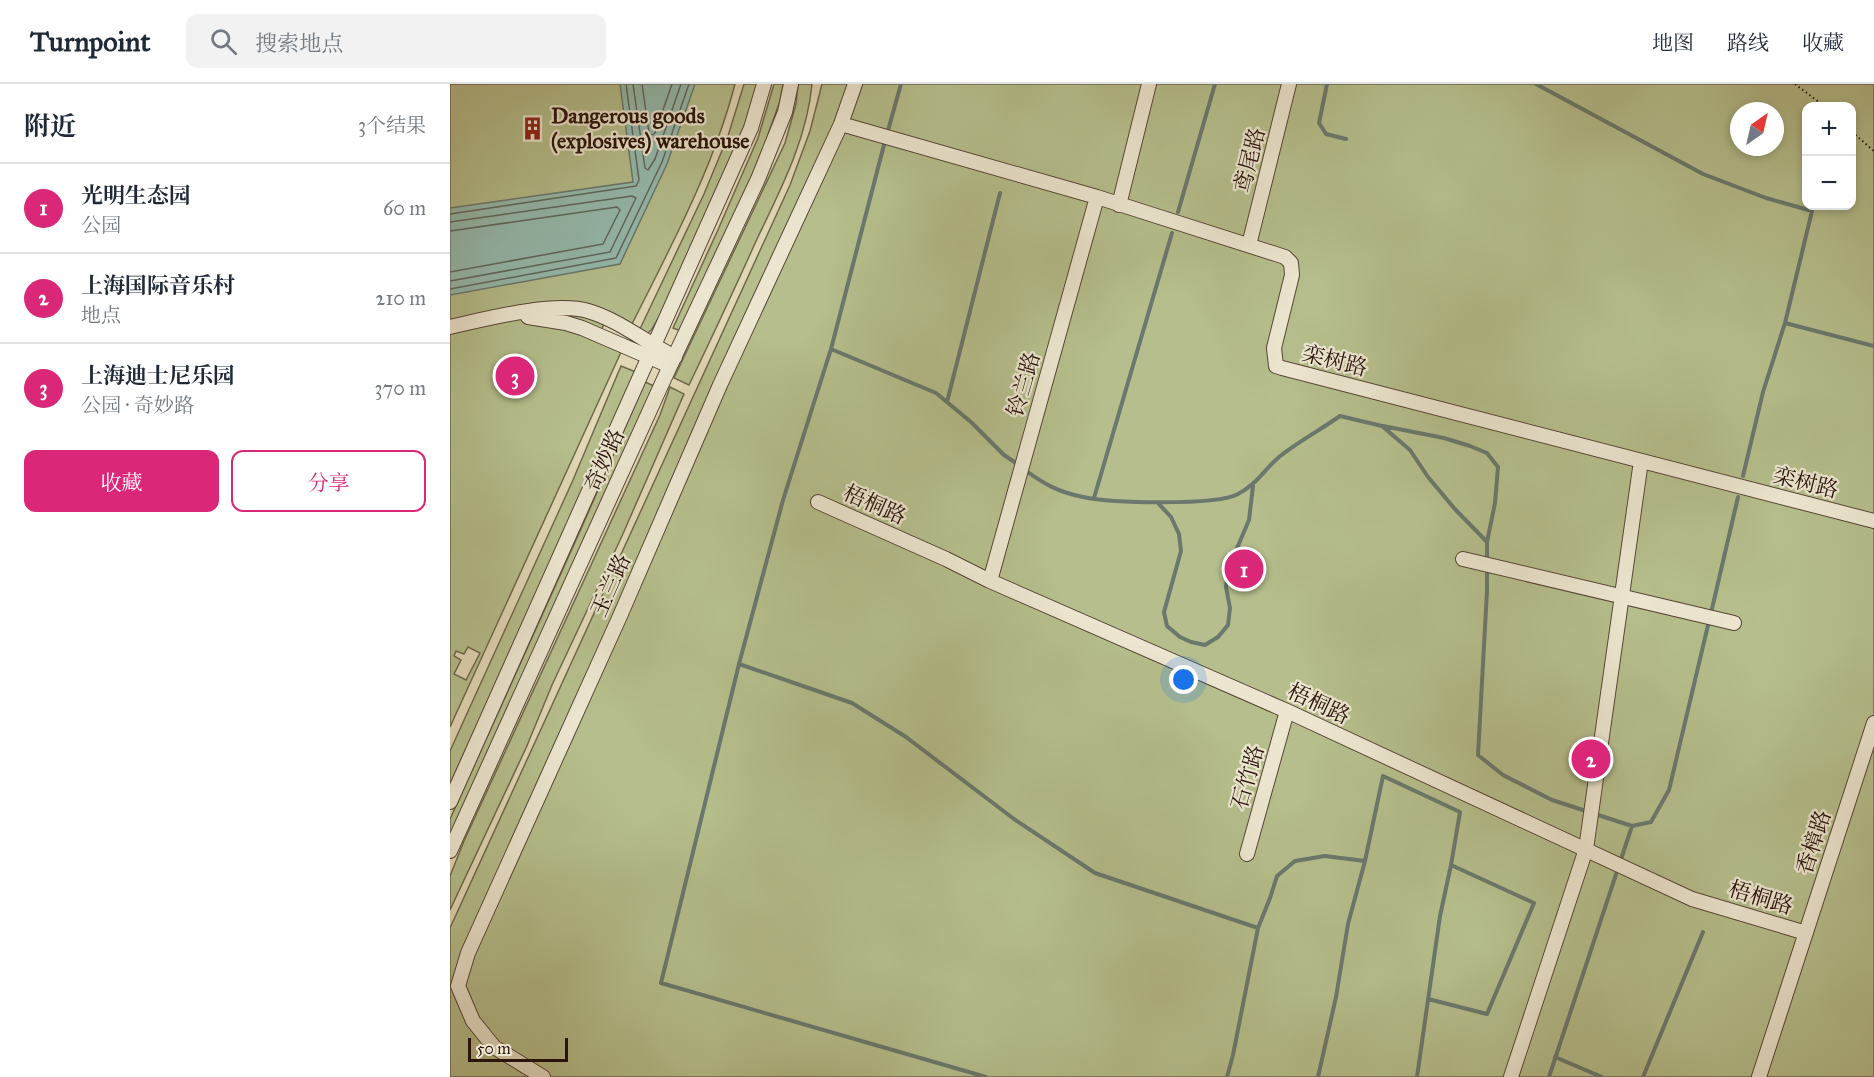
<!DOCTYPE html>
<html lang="zh">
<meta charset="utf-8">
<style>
body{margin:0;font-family:"IM FELL Great Primer","Noto Serif SC",serif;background:#f2f2f3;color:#1f2937}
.controls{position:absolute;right:18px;top:18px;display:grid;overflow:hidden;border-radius:12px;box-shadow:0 3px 9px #0003}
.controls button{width:54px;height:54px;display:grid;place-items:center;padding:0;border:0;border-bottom:2px solid #e0e1e3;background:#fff;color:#1f2937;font:30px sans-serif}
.compass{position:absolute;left:1280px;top:18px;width:54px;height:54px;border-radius:50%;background:#fff;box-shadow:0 3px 9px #0003;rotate:34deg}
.scale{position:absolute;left:18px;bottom:15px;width:100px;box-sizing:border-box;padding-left:6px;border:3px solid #2a140c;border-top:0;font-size:16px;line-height:21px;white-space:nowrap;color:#2a140c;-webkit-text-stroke:4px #ece6d0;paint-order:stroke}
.you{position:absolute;left:734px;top:596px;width:21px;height:21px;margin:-15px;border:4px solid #fff;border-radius:50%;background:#1a73e8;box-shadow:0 0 0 9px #1a73e833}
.badge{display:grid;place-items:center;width:39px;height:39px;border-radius:50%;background:#db2777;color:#fff;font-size:20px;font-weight:700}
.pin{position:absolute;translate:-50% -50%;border:3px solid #fff;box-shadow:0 2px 6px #0006}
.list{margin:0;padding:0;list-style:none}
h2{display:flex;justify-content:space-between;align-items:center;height:78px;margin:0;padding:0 24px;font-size:26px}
h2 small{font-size:20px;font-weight:400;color:#747a83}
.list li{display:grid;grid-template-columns:39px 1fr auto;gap:18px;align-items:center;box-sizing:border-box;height:90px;padding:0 24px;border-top:2px solid #e0e1e3}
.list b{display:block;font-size:22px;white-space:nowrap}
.list p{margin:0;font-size:20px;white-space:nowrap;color:#747a83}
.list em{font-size:20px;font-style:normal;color:#747a83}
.actions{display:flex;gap:12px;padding:18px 24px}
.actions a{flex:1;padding:14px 0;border:2px solid #db2777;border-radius:12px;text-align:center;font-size:21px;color:#db2777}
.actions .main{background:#db2777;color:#fff}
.icon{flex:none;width:33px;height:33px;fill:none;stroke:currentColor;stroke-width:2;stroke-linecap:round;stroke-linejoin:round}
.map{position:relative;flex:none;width:1424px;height:993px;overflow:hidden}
header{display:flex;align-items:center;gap:36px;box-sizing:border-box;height:84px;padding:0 30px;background:#fff;border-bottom:2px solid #e0e1e3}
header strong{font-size:28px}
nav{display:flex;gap:33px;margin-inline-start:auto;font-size:21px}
.search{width:420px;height:54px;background:#f2f2f3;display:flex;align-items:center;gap:15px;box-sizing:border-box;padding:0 21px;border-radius:12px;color:#747a83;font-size:22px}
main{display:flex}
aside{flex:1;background:#fff}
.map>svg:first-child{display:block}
.green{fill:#b5be8c;stroke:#70694c;stroke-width:1.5;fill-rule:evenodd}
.water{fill:#95baae;stroke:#6a786d;stroke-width:1.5}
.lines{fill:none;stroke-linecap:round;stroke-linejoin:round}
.shore{stroke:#60675d;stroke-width:1.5}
.stream{stroke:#6a786d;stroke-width:4}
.minor-casing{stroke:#584536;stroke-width:16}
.path{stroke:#2a140c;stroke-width:2;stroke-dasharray:1.5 3;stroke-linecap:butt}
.minor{stroke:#ece6d0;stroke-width:14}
.labels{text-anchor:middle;stroke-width:4.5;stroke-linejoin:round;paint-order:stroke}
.poi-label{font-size:22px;font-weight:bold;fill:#2a140c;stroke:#ece6d0;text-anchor:start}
.street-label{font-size:22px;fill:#2a140c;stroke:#ece6d0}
</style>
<header>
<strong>Turnpoint</strong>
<div class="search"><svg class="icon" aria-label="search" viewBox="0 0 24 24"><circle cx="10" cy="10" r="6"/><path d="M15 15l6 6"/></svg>搜索地点</div>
<nav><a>地图</a><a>路线</a><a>收藏</a></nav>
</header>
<main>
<aside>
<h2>附近<small>3个结果</small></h2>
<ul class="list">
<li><span class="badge">1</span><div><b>光明生态园</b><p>公园</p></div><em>60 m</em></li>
<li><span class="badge">2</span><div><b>上海国际音乐村</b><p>地点</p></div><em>210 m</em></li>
<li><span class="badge">3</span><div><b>上海迪士尼乐园</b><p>公园 · 奇妙路</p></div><em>370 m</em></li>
</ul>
<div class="actions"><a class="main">收藏</a><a>分享</a></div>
</aside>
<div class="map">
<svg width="1424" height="993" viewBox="0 0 1424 993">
<rect width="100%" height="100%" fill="#e2d8b6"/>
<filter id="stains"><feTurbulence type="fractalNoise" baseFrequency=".00333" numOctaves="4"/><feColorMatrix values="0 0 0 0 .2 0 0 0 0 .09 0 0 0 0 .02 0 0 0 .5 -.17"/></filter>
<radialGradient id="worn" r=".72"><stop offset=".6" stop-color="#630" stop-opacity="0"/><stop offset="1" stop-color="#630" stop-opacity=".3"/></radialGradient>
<path class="green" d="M 0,0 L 285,0 C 263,85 220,164 181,242 L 158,230 L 147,257 L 172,266 L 0,643 ZM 18,563 L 30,569 L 16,596 L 4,590 L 11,576 L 4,572 L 6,567 L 14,570 Z
M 294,0 L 307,0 L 300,32 L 212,228 L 202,245 L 197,250 L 188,249 L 254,110 L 278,52 Z
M 324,0 L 333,0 L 330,17 L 306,84 L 231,247 L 223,244 L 267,148 L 308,54 Z
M 348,0 L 362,0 C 357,55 331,105 307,155 C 285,204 262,253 239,301 L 224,294 L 335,59 L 346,20 Z
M 372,0 L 1424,0 L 1424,993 L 0,993 L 0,844 L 340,101 L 360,47 ZM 1356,22 L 1402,22 L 1402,122 L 1356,122 ZM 1289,27 L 1325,27 L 1325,63 L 1289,63 Z
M 171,282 L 186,288 L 136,402 L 0,700 L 0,667 L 123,396 Z
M 195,298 L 204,302 L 0,753 L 0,735 L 131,445 Z
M 220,303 L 234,310 L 172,452 L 102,601 L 76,664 L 0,826 L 0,792 L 14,757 L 210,331 Z"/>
<path class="water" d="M 170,0 L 245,0 L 217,80 L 170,180 L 0,211 L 0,124 L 183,98 Z"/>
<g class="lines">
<path class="shore" d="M 183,0 L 195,84 L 198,86 L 205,75 L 231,0
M 192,0 L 199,49 L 202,51 L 205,49 L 222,0
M 0,130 L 186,102 L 189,96 L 176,0
M 0,138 L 182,112 L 186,114 L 160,168 L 0,197
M 0,147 L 167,123 L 170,126 L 153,160 L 0,188
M 0,205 L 166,174 L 212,78 L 239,0"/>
<path class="stream" d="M 877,0 L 869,39 L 876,50 L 896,55
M 1086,0 L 1253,90 L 1316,114 L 1362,127 L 1335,239 L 1313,308 L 1293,392
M 437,50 L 451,0
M 435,57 L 381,265 L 333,416 L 289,580 L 402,619 L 456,653 L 564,735 L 645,789 L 808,844 L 820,814 L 827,792 L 845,777 L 875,772 L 915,777 L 933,692 L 1010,728 L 1001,781 L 1084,819 L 1037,930 L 978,915
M 728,128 L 765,0
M 1335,239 L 1424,262
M 381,265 L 486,309 L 521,338 L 554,371 L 569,381
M 497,318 L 550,109
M 933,342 L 994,354 L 1020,362 L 1037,369 L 1048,383 L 1045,419 L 1037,458
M 575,386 C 594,400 608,408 633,413 C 660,419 766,422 788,410 C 806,401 814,386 829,373 C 848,358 870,346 890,332 L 932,342 L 960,366 L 978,393 L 1004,424 L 1037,458 L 1037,507 L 1028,671 L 1053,691 L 1102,716 L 1182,742 L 1201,738 L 1219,706 L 1259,537
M 644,414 L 722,149
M 707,418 L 721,433 L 729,450 L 731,467 L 714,528 L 717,542 L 730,553 L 741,558 L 755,561 L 768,553 L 778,541 L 780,524 L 776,503 L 779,483 L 799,436 L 803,402
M 1261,529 L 1288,413
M 289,580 L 211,899 L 536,993
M 1105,973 L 1152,993
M 777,993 L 783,971 L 808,844
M 868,993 L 886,913 L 898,840 L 915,777
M 967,993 L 990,832 L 1001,781
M 1099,993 L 1182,742
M 1193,993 L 1253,848"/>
<defs>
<path id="minor" d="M 391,40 L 647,113 L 835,173 L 841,179 L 842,191 L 824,264 L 826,282 L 832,284 L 1424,437
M 669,121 L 699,0
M 799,161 L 839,0
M 78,233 L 116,239 L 132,244 L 220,282
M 0,243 C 35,235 104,217 138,227 C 167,235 197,259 225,273
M 368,418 L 496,475 L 540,497 L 837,627 L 1242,815 L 1356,849
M 1013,475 L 1284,539
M 540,497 L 647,113
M 0,718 L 301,44 L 314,0
M 0,767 L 214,295 L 308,95 L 335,28 L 341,0
M 797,770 L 837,627
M 93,993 L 44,963 L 23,937 L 8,902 L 18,869 L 170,532 L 270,301 L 391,40 L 405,0
M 1061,993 L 1136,765 L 1191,377
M 1309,993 L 1424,639"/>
</defs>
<use href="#minor" class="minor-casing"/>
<path class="path" d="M 1345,0 L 1374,22
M 1402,48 L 1424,67"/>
<use href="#minor" class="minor"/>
</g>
<defs>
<symbol id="building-bare" viewBox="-9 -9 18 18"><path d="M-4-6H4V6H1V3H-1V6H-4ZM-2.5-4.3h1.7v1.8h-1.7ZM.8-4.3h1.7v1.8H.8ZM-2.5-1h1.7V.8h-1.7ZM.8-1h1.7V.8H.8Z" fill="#8f2418" stroke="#ece6d0" stroke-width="2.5" paint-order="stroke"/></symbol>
</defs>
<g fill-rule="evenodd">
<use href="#building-bare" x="66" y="28" width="33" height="33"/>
</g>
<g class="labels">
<g class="poi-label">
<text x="101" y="39">Dangerous goods<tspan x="101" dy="25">(explosives) warehouse</tspan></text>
</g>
<g class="street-label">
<text transform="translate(799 76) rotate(-76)" y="8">鸢尾路</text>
<text transform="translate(885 276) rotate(14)" y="8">栾树路</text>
<text transform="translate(573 300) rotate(-74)" y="8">铃兰路</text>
<text transform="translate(154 376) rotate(-66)" y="8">奇妙路</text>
<text transform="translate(1356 398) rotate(14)" y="8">栾树路</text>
<text transform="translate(425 420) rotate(24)" y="8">梧桐路</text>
<text transform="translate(160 501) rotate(-66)" y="8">玉兰路</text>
<text transform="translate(869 619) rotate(25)" y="8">梧桐路</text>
<text transform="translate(797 693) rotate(-74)" y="8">石竹路</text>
<text transform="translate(1363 758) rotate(-72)" y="8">香樟路</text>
<text transform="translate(1311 813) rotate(17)" y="8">梧桐路</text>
</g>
</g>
<rect width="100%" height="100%" filter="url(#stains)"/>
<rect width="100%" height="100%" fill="url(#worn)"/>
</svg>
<div class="controls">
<button>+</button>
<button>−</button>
</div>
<svg class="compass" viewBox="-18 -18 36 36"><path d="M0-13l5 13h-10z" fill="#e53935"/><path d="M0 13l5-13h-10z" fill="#747a83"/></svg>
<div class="scale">50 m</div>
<div class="you"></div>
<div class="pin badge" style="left:794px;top:485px">1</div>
<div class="pin badge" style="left:1141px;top:675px">2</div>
<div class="pin badge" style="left:65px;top:292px">3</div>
</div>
</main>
